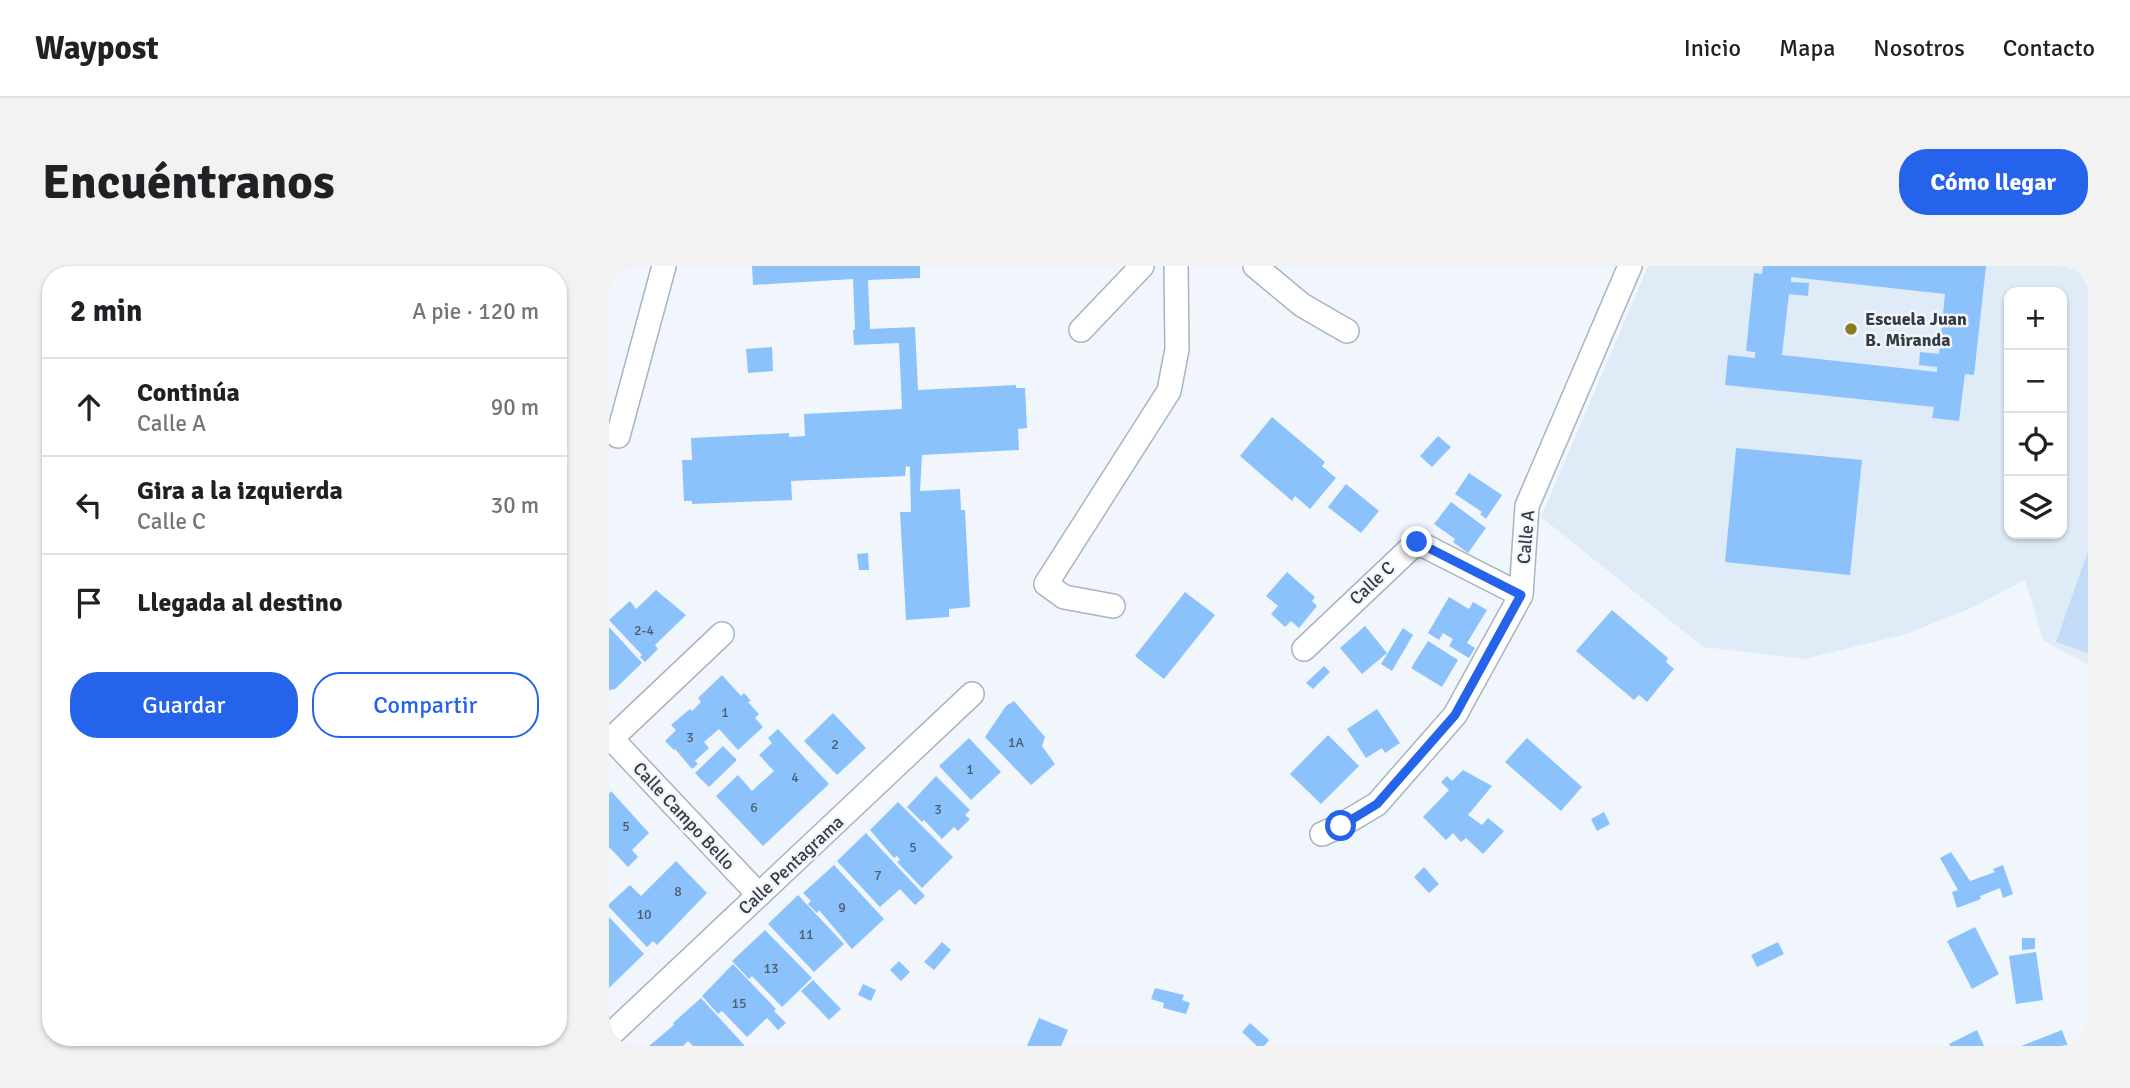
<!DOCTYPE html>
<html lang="es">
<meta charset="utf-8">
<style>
body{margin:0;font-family:Signika,sans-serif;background:#f2f2f2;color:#202124}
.controls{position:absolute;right:21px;top:21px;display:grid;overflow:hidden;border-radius:14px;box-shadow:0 2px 5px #0004}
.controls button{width:63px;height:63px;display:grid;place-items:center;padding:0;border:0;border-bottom:2px solid #e0e0e0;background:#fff;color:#202124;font:35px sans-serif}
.stop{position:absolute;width:21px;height:21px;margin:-16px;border:5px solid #2563eb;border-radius:50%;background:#fff}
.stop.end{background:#2563eb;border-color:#fff;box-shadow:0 2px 7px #0008}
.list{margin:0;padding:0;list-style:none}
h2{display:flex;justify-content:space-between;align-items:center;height:91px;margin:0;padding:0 28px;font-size:30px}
h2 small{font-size:23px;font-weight:400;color:#757577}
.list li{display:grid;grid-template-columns:46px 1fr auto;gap:21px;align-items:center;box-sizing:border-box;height:98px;padding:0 28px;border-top:2px solid #e0e0e0}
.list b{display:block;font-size:26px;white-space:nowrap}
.list p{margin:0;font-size:23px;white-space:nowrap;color:#757577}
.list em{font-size:23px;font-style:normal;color:#757577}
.actions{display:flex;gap:14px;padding:21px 28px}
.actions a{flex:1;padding:16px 0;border:2px solid #2563eb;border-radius:28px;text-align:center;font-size:24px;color:#2563eb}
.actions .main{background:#2563eb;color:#fff}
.icon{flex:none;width:38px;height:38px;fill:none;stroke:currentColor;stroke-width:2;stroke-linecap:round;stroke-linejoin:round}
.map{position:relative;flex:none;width:1479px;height:780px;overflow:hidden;border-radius:28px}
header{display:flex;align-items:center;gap:42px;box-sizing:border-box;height:98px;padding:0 35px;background:#fff;border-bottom:2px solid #e0e0e0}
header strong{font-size:33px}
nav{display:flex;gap:38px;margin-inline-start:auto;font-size:24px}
.intro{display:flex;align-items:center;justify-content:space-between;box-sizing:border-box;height:168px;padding:0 42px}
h1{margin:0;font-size:49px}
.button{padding:18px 32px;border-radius:28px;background:#2563eb;color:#fff;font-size:24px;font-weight:700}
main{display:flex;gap:42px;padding:0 42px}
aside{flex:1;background:#fff;border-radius:28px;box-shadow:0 2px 5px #0004}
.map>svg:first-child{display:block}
.built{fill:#e0ebf8;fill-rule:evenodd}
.green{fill:#c2dcf8}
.building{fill:#8cc2fc;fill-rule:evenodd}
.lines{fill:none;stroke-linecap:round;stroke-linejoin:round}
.minor-casing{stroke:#a6b4c3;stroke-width:26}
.minor{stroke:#fff;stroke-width:23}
.route{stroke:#2563eb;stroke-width:9}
.poi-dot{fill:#8a7d23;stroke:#f1f6fd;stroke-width:2.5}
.labels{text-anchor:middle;stroke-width:5;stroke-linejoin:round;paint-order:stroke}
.number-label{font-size:14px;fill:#4c5d70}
.poi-label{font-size:18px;font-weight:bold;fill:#363b42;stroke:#f1f6fd;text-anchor:start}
.street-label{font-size:18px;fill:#363b42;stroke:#f1f6fd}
</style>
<header>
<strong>Waypost</strong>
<nav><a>Inicio</a><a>Mapa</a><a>Nosotros</a><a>Contacto</a></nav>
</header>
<div class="intro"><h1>Encuéntranos</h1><a class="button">Cómo llegar</a></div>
<main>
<aside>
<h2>2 min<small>A pie · 120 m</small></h2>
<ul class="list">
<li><svg class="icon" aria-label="ahead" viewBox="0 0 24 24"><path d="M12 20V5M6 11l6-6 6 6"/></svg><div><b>Continúa</b><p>Calle A</p></div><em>90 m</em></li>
<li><svg class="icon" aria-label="left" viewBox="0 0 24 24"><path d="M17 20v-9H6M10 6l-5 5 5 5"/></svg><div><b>Gira a la izquierda</b><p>Calle C</p></div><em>30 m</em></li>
<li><svg class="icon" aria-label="arrive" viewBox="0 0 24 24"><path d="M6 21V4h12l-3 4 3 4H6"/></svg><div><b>Llegada al destino</b></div></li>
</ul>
<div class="actions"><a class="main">Guardar</a><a>Compartir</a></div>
</aside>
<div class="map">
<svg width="1479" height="780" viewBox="0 0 1479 780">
<rect width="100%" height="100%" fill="#f1f6fd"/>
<path class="built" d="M 1039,0 L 1479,0 L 1479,399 L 1434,374 L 1416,314 L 1362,342 L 1297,368 L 1196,393 L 1094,381 L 932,251 ZM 1400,26 L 1453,26 L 1453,268 L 1400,268 Z"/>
<path class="green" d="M 1479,285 L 1479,387 L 1447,376 Z"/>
<path class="building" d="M 143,0 L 311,0 L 311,12 L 259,14 L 261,63 L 306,61 L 309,124 L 407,119 L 407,122 L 416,122 L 418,162 L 409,163 L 410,184 L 313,189 L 311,225 L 351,223 L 352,244 L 356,244 L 361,341 L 340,343 L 340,351 L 297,354 L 291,246 L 302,246 L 301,201 L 297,200 L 296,210 L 182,215 L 183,234 L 83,238 L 83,235 L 75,235 L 73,194 L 83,194 L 82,172 L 180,167 L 180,171 L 196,170 L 195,148 L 293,143 L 290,77 L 245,79 L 244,64 L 246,64 L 244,13 L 144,19 Z
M 1154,0 L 1377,0 L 1365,109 L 1356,108 L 1350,155 L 1323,152 L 1325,141 L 1116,119 L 1119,89 L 1146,92 L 1146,86 L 1137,85 L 1145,7 L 1153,8 ZM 1182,11 L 1336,28 L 1330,88 L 1311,86 L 1310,99 L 1328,101 L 1328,106 L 1173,89 L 1180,28 L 1199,30 L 1200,17 L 1182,16 Z
M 163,81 L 164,105 L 139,107 L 137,83 Z
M 663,151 L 716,196 L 713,200 L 727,212 L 701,243 L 686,230 L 683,235 L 631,190 Z
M 829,170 L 842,181 L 823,201 L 811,190 Z
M 1127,182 L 1253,194 L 1241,309 L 1116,296 Z
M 860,207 L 893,229 L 877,253 L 871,248 L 873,246 L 846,228 Z
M 737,218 L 770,245 L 752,267 L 719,241 Z
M 842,236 L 877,262 L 859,287 L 844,276 L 846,273 L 825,258 Z
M 259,287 L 260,304 L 250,304 L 248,288 Z
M 678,306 L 706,331 L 703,335 L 708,340 L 690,362 L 682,355 L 676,361 L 662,348 L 669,340 L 657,330 Z
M 47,324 L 77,349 L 46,379 L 49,383 L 36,396 L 31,391 L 33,389 L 0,354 L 21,335 L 27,343 Z
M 576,326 L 606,349 L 555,413 L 526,390 Z
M 840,331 L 860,343 L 864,336 L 878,344 L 858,377 L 866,382 L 860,392 L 840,380 L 844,373 L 834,367 L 830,374 L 819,367 Z
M 1003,344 L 1059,392 L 1057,396 L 1065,403 L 1038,436 L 1030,429 L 1025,434 L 967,385 Z
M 756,360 L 778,387 L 753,408 L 731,382 Z
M 0,361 L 33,397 L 6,423 L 0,424 Z
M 794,362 L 804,369 L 783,405 L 772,398 Z
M 819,375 L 849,394 L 833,421 L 802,402 Z
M 715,400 L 721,406 L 704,423 L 697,417 Z
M 113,409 L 132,430 L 135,427 L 142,435 L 139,436 L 150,448 L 146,452 L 154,461 L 129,484 L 110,463 L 95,476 L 100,482 L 86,495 L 89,498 L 83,503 L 66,483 L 65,484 L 56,475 L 67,464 L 62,459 L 81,443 L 83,445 L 92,436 L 89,432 Z
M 405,435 L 436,471 L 433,480 L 446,498 L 422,519 L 376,471 L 397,440 Z
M 768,443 L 791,477 L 776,487 L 773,482 L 757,492 L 738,463 Z
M 224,447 L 257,482 L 228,509 L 195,475 Z
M 169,463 L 220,518 L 154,580 L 107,530 L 129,509 L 143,525 L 165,505 L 150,489 L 163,477 L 159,472 Z
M 719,469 L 750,500 L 712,538 L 681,508 Z
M 360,472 L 392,506 L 362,534 L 330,500 Z
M 918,472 L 973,521 L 952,545 L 896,496 Z
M 114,480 L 128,494 L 100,521 L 86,507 Z
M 854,504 L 883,520 L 859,549 L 873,559 L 879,552 L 895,565 L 874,588 L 857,572 L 852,576 L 844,567 L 837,574 L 814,551 L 840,524 L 832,516 L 838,510 L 843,515 Z
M 327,510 L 361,544 L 356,549 L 361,553 L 349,565 L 345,561 L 333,573 L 315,554 L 313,556 L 298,541 Z
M 2,525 L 40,567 L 23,584 L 29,591 L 19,601 L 0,581 L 0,528 Z
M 289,536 L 344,591 L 313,622 L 288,596 L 291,594 L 288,590 L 285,592 L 261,564 Z
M 995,546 L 1001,558 L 988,565 L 982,553 Z
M 257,567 L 316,630 L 306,639 L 291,623 L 271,641 L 228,595 Z
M 1342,586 L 1361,615 L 1386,606 L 1384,603 L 1394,599 L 1404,628 L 1394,632 L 1391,622 L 1371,630 L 1372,633 L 1348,642 L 1343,626 L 1349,624 L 1331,592 Z
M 67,595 L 98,627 L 48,679 L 44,675 L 38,681 L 0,641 L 0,638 L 21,619 L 32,630 Z
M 225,599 L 275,653 L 243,683 L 210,644 L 208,647 L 199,638 L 202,635 L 194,627 Z
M 815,601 L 830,618 L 820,627 L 805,611 Z
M 189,629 L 235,678 L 205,706 L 159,658 Z
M 0,651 L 35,688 L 0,722 Z
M 1366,661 L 1390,708 L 1363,723 L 1338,675 Z
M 156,664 L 203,712 L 173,741 L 143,710 L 140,713 L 123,695 Z
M 1413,672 L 1426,672 L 1426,683 L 1413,684 Z
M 333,676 L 342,684 L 325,704 L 315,696 Z
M 1169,676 L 1175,688 L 1148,701 L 1142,689 Z
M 1427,686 L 1434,734 L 1407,738 L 1400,690 Z
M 290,695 L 301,706 L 292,715 L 281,704 Z
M 124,698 L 167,743 L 165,745 L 177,757 L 169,764 L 158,752 L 138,771 L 113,745 L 109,748 L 93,730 Z
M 204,714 L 232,743 L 220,754 L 192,725 Z
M 254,718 L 267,724 L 262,735 L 249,729 Z
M 546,722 L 575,729 L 573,734 L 581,737 L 577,748 L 554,742 L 555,737 L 542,733 Z
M 92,732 L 136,780 L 84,780 L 79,775 L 74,780 L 40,780 L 65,759 L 64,757 Z
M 430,752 L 459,764 L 452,780 L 418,780 Z
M 641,757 L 660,774 L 655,780 L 648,780 L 633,766 Z
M 1368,764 L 1375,780 L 1341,780 L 1340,778 Z
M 1453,764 L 1459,780 L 1412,780 Z"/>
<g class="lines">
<defs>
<path id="minor" d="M 646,0 L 693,39 L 738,65
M 472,64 L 533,0
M 9,170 L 55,0
M 504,340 L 455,331 L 437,318 L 560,125 L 568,83 L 567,0
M 695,383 L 808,276 L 912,329
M 0,470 L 150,629
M 0,475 L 113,368
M 713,568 L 731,560 L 768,538 L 846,449 L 912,329 L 918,240 L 1021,0
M 0,770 L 363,428"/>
</defs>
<use href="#minor" class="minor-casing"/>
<use href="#minor" class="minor"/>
</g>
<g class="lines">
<path class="route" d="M 732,560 L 768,538 L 846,449 L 912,329 L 808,276"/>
</g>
<circle class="poi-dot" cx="1242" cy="63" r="7"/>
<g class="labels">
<g class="number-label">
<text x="35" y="369">2-4</text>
<text x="116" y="451">1</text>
<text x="81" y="476">3</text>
<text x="407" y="481">1A</text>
<text x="226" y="483">2</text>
<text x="361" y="508">1</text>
<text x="186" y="516">4</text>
<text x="145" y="546">6</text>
<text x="329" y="548">3</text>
<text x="17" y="565">5</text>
<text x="304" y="586">5</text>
<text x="269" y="614">7</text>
<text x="69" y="630">8</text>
<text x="233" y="646">9</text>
<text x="35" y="653">10</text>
<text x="197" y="673">11</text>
<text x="162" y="707">13</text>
<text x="130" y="742">15</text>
</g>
<g class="poi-label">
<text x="1256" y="59">Escuela Juan<tspan x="1256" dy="21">B. Miranda</tspan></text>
</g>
<g class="street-label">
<text transform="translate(917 271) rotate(-85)" y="6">Calle A</text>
<text transform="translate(763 317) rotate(-43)" y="6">Calle C</text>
<text transform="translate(75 550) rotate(47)" y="6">Calle Campo Bello</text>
<text transform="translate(182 599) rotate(-43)" y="6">Calle Pentagrama</text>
</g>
</g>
</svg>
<div class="controls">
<button>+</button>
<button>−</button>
<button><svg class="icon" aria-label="locate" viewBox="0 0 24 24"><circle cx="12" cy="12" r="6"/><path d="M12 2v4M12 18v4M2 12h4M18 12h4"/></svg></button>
<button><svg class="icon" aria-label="layers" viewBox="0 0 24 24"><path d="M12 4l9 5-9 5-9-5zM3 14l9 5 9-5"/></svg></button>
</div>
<div class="stop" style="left:732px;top:560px"></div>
<div class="stop end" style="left:808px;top:276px"></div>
</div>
</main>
